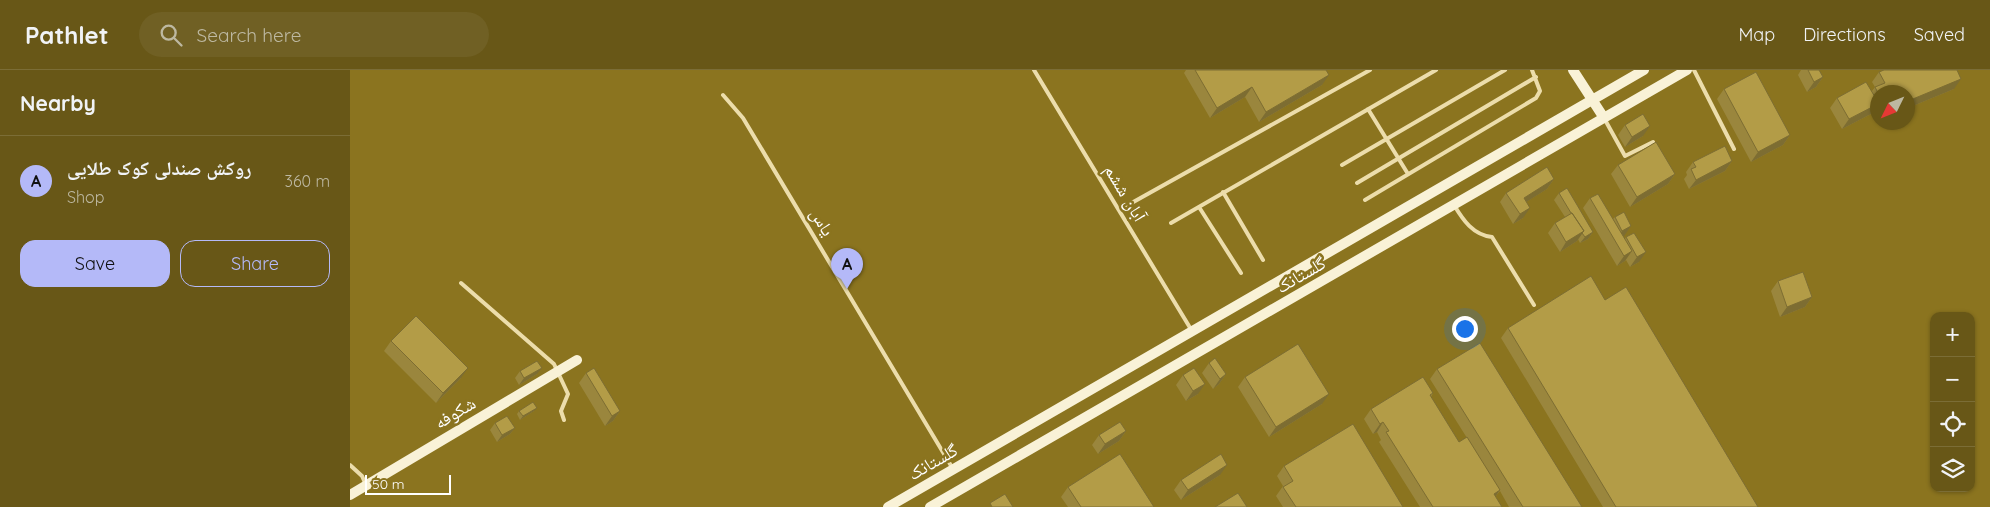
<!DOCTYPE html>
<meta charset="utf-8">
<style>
body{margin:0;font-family:Quicksand,"Noto Naskh Arabic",sans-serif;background:#706024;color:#f1f3f6}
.controls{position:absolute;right:15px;bottom:15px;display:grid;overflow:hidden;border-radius:10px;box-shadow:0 1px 4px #0004}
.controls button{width:45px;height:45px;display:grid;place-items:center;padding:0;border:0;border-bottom:1px solid #7b6d36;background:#685717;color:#f1f3f6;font:25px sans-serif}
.compass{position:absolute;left:1520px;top:15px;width:45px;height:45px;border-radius:50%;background:#685717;box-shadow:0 1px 4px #0004;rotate:227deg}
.scale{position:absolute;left:15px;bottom:12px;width:86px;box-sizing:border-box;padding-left:5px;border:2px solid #fff;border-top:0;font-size:14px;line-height:18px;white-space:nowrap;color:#fff;-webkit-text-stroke:4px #8b741f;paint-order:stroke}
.you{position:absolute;left:1114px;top:258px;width:18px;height:18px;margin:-12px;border:4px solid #fff;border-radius:50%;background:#1a73e8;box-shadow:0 0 0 8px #1a73e833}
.badge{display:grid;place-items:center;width:32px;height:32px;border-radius:50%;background:#b4b9f8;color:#111;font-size:16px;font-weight:700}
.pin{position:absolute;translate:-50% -41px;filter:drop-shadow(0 1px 2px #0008)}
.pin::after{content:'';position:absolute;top:26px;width:18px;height:15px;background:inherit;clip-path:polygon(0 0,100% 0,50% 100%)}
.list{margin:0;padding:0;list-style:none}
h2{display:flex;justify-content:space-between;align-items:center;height:65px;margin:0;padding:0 20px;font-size:21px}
h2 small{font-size:16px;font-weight:400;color:#bdb8a1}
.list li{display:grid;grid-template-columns:32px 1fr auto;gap:15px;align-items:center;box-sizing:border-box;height:90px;padding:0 20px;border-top:1px solid #7b6d36}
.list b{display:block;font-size:19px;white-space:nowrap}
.list p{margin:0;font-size:16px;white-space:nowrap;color:#bdb8a1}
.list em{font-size:16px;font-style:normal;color:#bdb8a1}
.actions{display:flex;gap:10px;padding:15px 20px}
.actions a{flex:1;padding:11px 0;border:1px solid #b4b9f8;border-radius:15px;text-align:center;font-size:18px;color:#b4b9f8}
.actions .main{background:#b4b9f8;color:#111}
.icon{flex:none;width:28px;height:28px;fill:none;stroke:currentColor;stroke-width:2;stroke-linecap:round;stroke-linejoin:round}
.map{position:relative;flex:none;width:1640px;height:437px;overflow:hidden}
header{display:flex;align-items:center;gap:30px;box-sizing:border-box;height:70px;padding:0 25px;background:#685717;border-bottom:1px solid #7b6d36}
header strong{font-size:24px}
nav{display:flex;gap:28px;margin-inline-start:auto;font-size:18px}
.search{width:350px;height:45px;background:#706024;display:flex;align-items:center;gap:12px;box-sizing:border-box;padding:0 18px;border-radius:28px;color:#bdb8a1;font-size:19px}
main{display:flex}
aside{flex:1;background:#685717}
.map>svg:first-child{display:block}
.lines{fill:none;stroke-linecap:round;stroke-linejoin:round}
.lane{stroke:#ecddab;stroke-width:4}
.secondary{stroke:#f9f2d7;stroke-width:10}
.wall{fill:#9a863d}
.shaded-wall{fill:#7d6d32}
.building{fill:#b39c47;stroke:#7d6d32}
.labels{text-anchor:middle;stroke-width:5;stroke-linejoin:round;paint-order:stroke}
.street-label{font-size:18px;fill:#fff;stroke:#8b741f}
</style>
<header>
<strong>Pathlet</strong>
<div class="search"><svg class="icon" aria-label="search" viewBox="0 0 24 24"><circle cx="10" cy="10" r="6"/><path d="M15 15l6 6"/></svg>Search here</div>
<nav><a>Map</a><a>Directions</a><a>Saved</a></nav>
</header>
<main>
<aside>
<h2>Nearby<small></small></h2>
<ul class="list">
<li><span class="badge">A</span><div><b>روکش صندلی کوک طلایی</b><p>Shop</p></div><em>360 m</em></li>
</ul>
<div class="actions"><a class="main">Save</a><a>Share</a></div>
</aside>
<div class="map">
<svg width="1640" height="437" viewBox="0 0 1640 437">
<rect width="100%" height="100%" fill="#8b741f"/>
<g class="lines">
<path class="lane" d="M 684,0 L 842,261
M 1344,0 L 1384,79
M 373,25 L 393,48 L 603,399
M 1018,39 L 1058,104
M 1254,48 L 1275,86 L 1303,72
M 992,95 L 1155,0
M 1007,113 L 1186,7
M 873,122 L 913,190
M 1015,130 L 1186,28 L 1190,21 L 1182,0
M 1104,135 C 1113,150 1123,165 1142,167 L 1184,235
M 849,137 L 891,203
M 769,140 L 1020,0
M 821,153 L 1086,0
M 111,213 L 204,294 L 218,324 L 211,341 L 214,350
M 0,395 L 12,406 L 16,415"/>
<path class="secondary" d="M 1223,0 L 1254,48
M 0,425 L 227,290
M 538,437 L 1294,0
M 580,437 L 1337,0"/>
</g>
<path class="wall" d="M 836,0 L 976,0 L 972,15 L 909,52 L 895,27 L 860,48 L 834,3 Z
M 1451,0 L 1469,0 L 1473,7 L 1466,17 L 1457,22 L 1448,5 Z
M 1529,2 L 1604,19 L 1558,38 L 1558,22 L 1528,22 L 1528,46 L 1524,40 L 1521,44 L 1492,59 L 1480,38 L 1487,28 L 1522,21 L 1525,17 L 1522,12 Z
M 1374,19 L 1440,65 L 1433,75 L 1401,92 L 1367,29 Z
M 1275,55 L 1293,66 L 1275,77 L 1268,65 Z
M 1382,91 L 1375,101 L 1339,119 L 1334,109 L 1337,105 L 1336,102 L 1343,92 Z
M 1268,95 L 1325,104 L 1318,114 L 1280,137 L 1261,104 Z
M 1204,109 L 1197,119 L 1176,132 L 1173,148 L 1163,154 L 1150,132 L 1156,123 Z
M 1209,123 L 1243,162 L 1238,169 L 1230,173 L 1228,169 L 1227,171 L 1210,182 L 1198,163 L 1205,153 L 1215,147 L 1204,130 Z
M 1240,128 L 1263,149 L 1265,147 L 1281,156 L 1273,166 L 1275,169 L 1276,167 L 1284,163 L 1289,192 L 1280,197 L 1276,190 L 1275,191 L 1267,196 L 1233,138 Z
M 1428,211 L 1462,227 L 1455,237 L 1430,247 L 1421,221 Z
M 1255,230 L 1408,437 L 1253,437 L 1151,268 L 1158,258 Z
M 41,271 L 111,308 L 86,333 L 34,281 Z
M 859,293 L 876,304 L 869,314 L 863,319 L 852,303 Z
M 1087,299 L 1232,437 L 1159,437 L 1150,421 L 1145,427 L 1152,437 L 1070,437 L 1029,372 L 1031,370 L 1027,362 L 1023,364 L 1014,349 L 1021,339 L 1083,323 L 1081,327 L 1109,372 L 1117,368 L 1080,309 Z
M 170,301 L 187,304 L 169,315 L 165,308 Z
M 236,303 L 270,341 L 263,351 L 255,356 L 229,313 Z
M 833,305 L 848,324 L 836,331 L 826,315 Z
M 895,307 L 972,334 L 919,367 L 888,317 Z
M 169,341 L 184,341 L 170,350 L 167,344 Z
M 145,353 L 165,358 L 160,364 L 147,372 L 140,360 Z
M 776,361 L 769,371 L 748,384 L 742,375 L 749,365 Z
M 934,396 L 1053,437 L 933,437 L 926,426 L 933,416 L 927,406 Z
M 870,405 L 831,430 L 824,420 L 831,410 Z
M 718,417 L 804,437 L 718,437 L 711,427 Z"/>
<path class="shaded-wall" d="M 979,5 L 972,15 L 909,52 L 916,42 Z
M 1473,7 L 1466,17 L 1457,22 L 1464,12 Z
M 1611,9 L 1604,19 L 1558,38 L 1558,31 Z
M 902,17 L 895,27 L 860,48 L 867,38 Z
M 1528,34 L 1521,44 L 1492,59 L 1499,49 Z
M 1300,56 L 1293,66 L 1275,77 L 1282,67 Z
M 1440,65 L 1433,75 L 1401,92 L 1408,82 Z
M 1382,91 L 1375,101 L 1339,119 L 1346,110 Z
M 1325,104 L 1318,114 L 1280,137 L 1287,127 Z
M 1204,109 L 1197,119 L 1167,138 L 1174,128 Z
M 1180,138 L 1173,148 L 1163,154 L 1170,144 Z
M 1281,156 L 1274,166 L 1265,171 L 1272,161 Z
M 1234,161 L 1227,171 L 1210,182 L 1216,172 Z
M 1243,162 L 1238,169 L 1230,173 L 1235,167 Z
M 1282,181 L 1275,191 L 1267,196 L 1274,186 Z
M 1296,182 L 1289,192 L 1280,197 L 1287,187 Z
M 1462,227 L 1455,237 L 1430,247 L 1437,237 Z
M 118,298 L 111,308 L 86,333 L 93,323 Z
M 192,298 L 187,304 L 169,315 L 174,308 Z
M 876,304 L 869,314 L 863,319 L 870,309 Z
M 855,314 L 848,324 L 836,331 L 843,321 Z
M 979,324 L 972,334 L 919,367 L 926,357 Z
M 187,338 L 184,341 L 170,350 L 173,346 Z
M 270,341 L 263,351 L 255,356 L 262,346 Z
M 1033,352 L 1027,362 L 1023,364 L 1030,354 Z
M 165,358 L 160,364 L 147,372 L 152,365 Z
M 776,361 L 769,371 L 748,384 L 755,374 Z
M 877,395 L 870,405 L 831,430 L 838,420 Z
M 1150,420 L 1143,430 L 1144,424 Z"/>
<path class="building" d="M 845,0 L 976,0 L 979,5 L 916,42 L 902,17 L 867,38 Z
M 1458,0 L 1469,0 L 1473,7 L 1464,12 Z
M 1534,0 L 1607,0 L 1611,9 L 1558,31 L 1558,22 L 1528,23 L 1525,17 L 1535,13 L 1529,2 Z
M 1406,2 L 1440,65 L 1408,82 L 1374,19 Z
M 1516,12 L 1528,32 L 1528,34 L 1499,49 L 1487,28 Z
M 1293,44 L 1300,56 L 1282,67 L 1275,55 Z
M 1306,72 L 1325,104 L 1287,127 L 1268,95 Z
M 1375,76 L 1382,91 L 1346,110 L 1341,99 L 1346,97 L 1343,92 Z
M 1197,97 L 1204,109 L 1174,128 L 1180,138 L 1170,144 L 1156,123 Z
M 1217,118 L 1243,162 L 1235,167 L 1232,163 L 1234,161 L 1222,143 L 1221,143 L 1209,123 Z
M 1248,124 L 1282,181 L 1274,186 L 1240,128 Z
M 1274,142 L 1281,156 L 1272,161 L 1265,147 Z
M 1222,143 L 1234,161 L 1216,172 L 1205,153 Z
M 1284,163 L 1296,182 L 1287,187 L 1276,167 Z
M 1453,202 L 1462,227 L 1437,237 L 1428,211 Z
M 1241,206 L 1255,230 L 1276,217 L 1408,437 L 1266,437 L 1158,258 Z
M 66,246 L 118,298 L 93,323 L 41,271 Z
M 1130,273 L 1232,437 L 1173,437 L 1087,299 Z
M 948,274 L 979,324 L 926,357 L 895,307 Z
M 865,288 L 876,304 L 870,309 L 859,293 Z
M 187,291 L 192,298 L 174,308 L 170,301 Z
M 244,298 L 270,341 L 262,346 L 236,303 Z
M 844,298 L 855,314 L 843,321 L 833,305 Z
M 1073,307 L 1083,323 L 1080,325 L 1109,372 L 1117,367 L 1150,420 L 1144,424 L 1152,437 L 1083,437 L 1036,362 L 1039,361 L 1033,352 L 1030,354 L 1021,339 Z
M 183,332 L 187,338 L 173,346 L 169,341 Z
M 157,346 L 165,358 L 152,365 L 145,353 Z
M 770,352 L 776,361 L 755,374 L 749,365 Z
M 1003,354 L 1053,437 L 946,437 L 933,417 L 943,411 L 934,396 Z
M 770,384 L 804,437 L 731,437 L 718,417 Z
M 871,384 L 877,395 L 838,420 L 831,410 Z
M 888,423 L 897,437 L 865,437 Z
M 655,424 L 663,437 L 642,437 L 640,433 Z"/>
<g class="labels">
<g class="street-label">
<text transform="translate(775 123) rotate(59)" y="6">آبان ششم</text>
<text transform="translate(472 152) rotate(59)" y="6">یاس</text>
<text transform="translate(951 205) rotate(-30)" y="6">گلستانک</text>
<text transform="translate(105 343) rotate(-31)" y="6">شکوفه</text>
<text transform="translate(583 392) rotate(-30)" y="6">گلستانک</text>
</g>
</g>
</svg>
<div class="controls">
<button>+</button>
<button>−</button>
<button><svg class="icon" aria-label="locate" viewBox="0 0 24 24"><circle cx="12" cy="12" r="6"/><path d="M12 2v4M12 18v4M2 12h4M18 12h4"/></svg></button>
<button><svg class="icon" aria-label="layers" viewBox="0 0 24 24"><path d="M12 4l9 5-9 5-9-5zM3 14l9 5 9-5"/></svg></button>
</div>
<svg class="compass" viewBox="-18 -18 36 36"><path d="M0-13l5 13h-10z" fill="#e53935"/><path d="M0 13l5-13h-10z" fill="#bdb8a1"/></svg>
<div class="scale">50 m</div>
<div class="you"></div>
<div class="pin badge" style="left:497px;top:219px">A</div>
</div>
</main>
